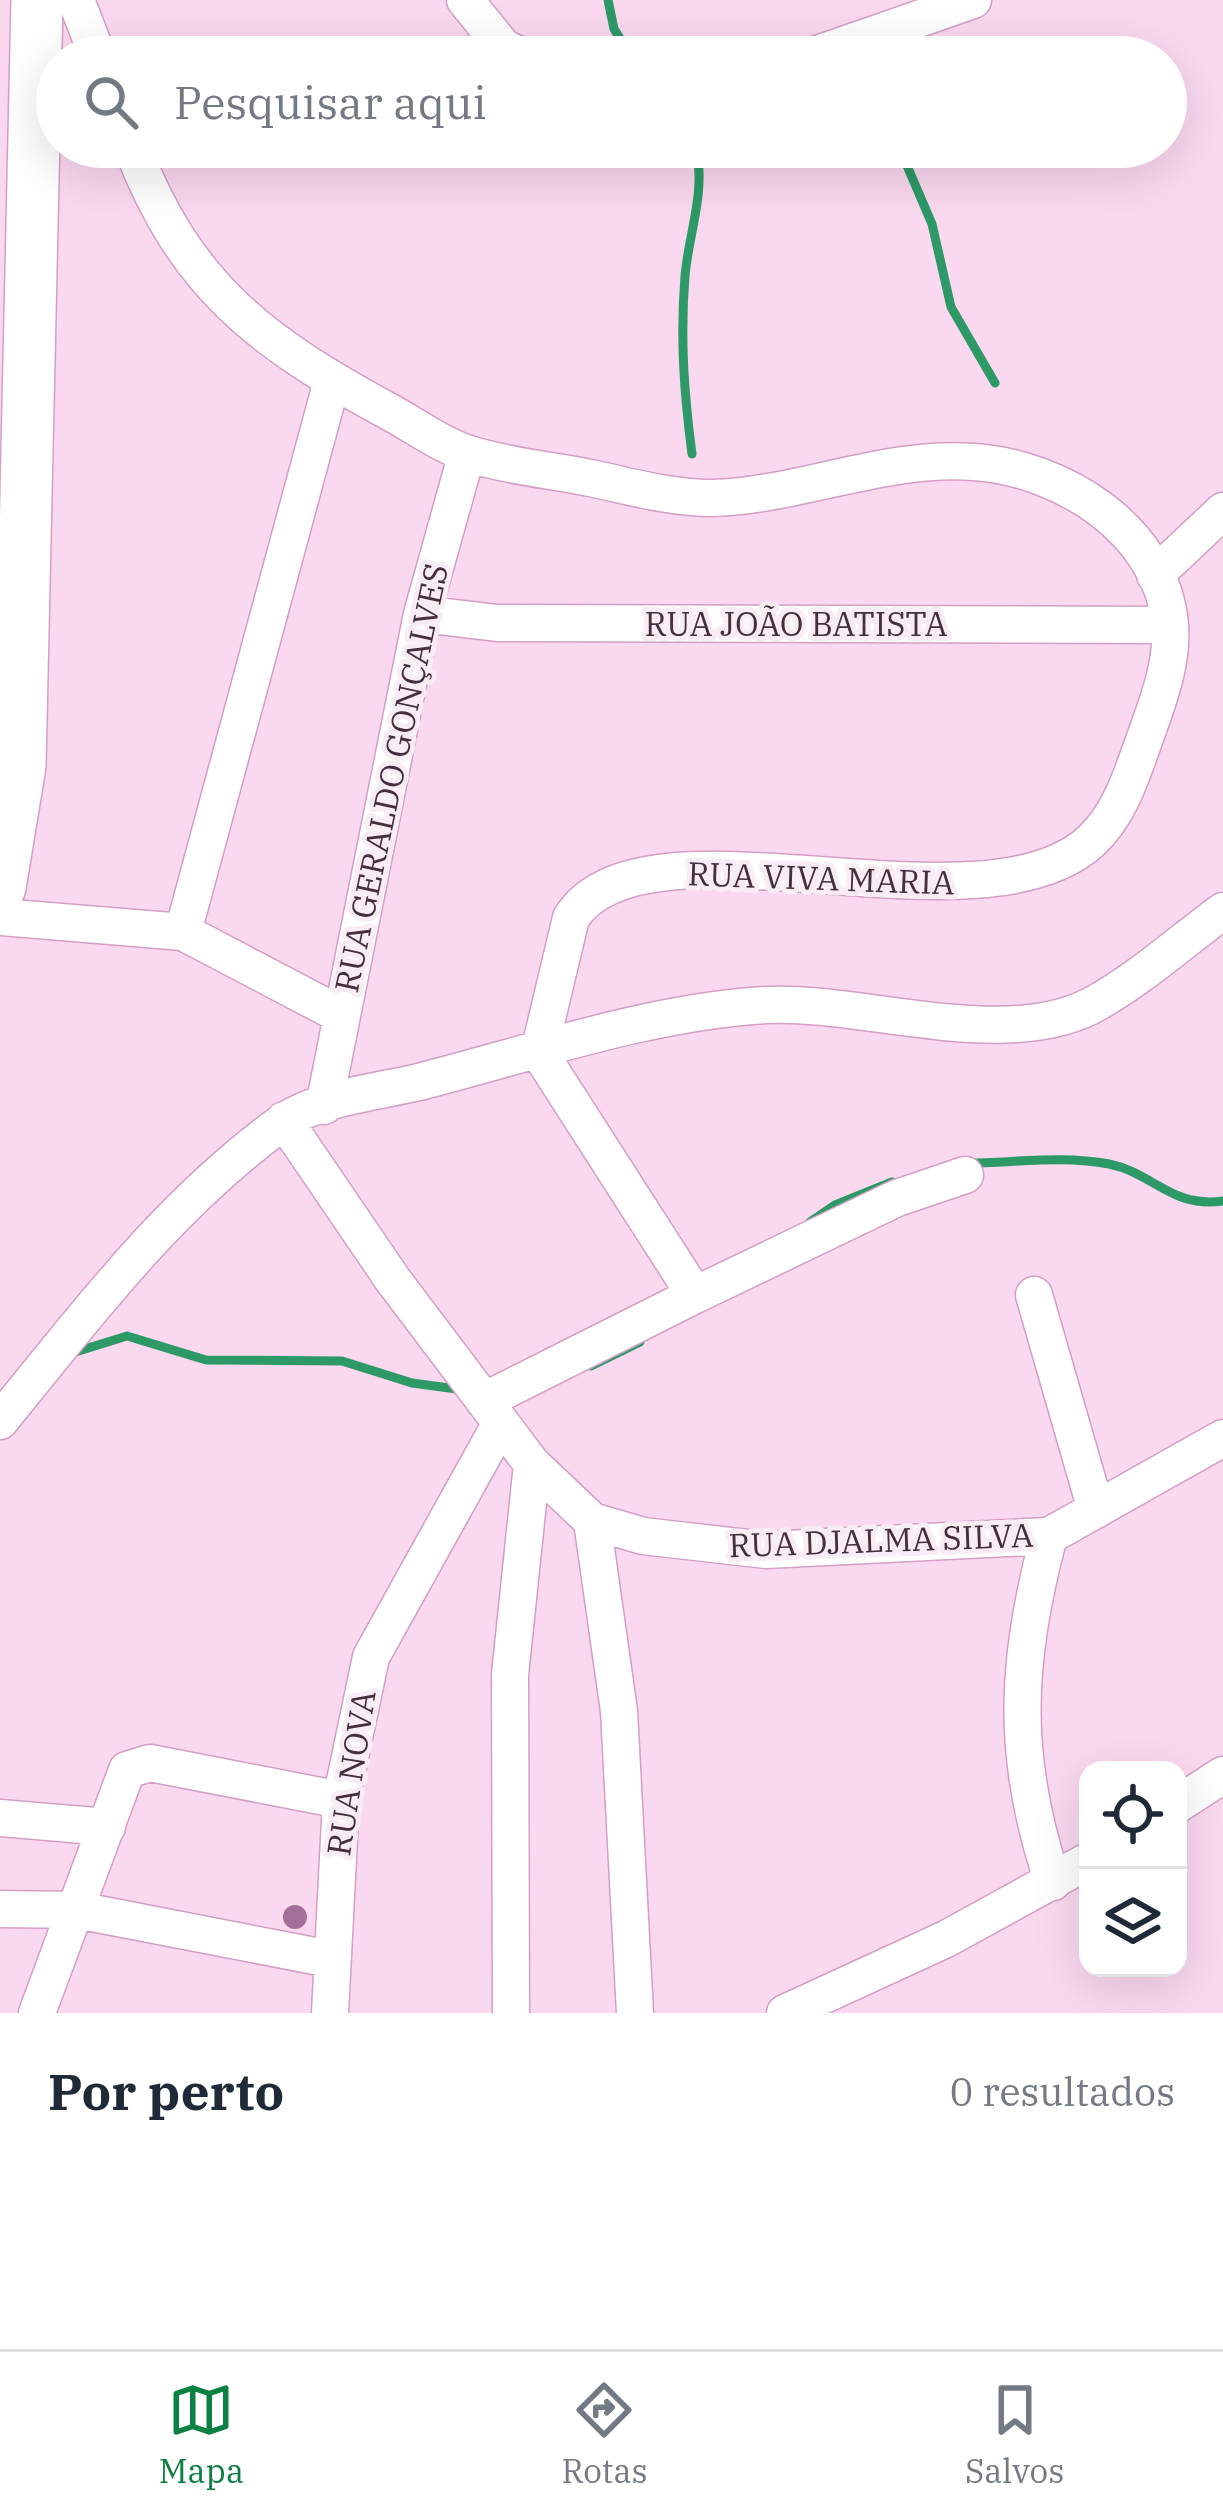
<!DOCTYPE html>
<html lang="pt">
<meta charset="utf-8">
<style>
body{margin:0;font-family:"IBM Plex Serif",serif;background:#f6f6f7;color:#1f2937}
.controls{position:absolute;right:36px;bottom:36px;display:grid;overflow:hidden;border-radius:24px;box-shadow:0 12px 48px #0002}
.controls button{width:108px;height:108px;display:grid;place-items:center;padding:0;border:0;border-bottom:3px solid #e0e1e3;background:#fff;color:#1f2937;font:60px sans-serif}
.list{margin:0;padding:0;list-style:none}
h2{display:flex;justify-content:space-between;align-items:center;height:156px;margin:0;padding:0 48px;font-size:51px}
h2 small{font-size:39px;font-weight:400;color:#747a83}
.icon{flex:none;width:66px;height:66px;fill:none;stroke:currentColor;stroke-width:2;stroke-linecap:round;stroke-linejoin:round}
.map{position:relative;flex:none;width:1223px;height:2013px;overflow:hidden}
.search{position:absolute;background:#fff;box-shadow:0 12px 48px #0002;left:36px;right:36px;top:36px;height:132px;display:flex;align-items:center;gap:30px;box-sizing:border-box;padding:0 42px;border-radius:66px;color:#747a83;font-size:45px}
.sheet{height:336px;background:#fff}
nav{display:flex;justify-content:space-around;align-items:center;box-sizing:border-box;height:168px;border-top:3px solid #e0e1e3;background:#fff;font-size:33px;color:#747a83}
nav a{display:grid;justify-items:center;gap:6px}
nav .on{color:#0b8043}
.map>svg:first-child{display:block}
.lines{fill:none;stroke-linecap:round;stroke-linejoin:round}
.stream{stroke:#2d9967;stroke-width:9}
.minor-casing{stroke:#d39fc5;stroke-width:39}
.secondary-casing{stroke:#d39fc5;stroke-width:54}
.minor{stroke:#fff;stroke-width:36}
.secondary{stroke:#fff;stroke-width:51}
.tree{fill:#a46f98}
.labels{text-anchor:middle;stroke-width:10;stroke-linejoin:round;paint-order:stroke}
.street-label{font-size:33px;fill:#442f3e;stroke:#f9edf5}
</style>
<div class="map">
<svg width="1223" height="2013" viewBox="0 0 1223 2013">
<rect width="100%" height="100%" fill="#fad8f0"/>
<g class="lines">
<path class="stream" d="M 608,0 L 614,29 L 632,57
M 765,57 L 799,52
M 899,147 L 932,224 L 951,307 L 995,383
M 692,454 C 684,393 680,338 685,276 C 689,231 706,193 696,147
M 966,1163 C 1012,1163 1063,1155 1109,1164 C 1154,1173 1170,1208 1223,1201
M 810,1222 L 835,1205 L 892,1182
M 72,1353 L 127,1336 L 206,1360 L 342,1361 L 412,1383 L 464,1390
M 591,1366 L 640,1342"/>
<defs>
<path id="minor" d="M 76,0 L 98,57
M 465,0 L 503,47 L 523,57
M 809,57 L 973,0
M 132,147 C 185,286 261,342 388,411 C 414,425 441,445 469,454 C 507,466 550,470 590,478 C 629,486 670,498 711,498 C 798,496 886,455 974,462 C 1062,468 1162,530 1170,625 C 1173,663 1158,701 1146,735 C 1132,773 1121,814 1090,842 C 979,942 642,804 571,918 L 539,1052 L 695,1295 L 484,1401
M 1155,575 L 1223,511
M 422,614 L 497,623 L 1170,625
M 0,917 L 183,932 L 341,1015
M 183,932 L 332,381
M 324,1106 L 422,614 L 467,453
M 284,1120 L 393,1280 L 532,1464 L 592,1521 L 643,1536 L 766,1550 L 1049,1536 L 1223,1438
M 695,1295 L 897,1198 L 965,1175
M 1034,1295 L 1096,1510
M 0,1421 C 87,1314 168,1206 280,1124 C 316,1098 376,1092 419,1082 C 528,1054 653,1011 766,1005 C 864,1000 1010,1054 1098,1002 C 1142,977 1182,941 1223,911
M 592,1521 L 619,1711 L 635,2013
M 1049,1536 C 1015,1662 1011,1758 1053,1882
M 1178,1804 L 1223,1775
M 0,1818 L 107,1827
M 0,1909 L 77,1910 L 330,1959
M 37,2013 L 127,1770 L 150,1763 L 341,1800
M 330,2013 L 341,1800 L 371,1657 L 501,1423
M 511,2013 L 510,1675 L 532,1464
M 785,2013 L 946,1939 L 1088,1861"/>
<path id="secondary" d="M 0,887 L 20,766 L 37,0"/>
</defs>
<use href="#minor" class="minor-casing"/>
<use href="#secondary" class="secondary-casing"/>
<use href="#minor" class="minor"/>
<use href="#secondary" class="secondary"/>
</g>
<circle class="tree" cx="295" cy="1917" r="12"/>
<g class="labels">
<g class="street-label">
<text x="796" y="636">RUA JOÃO BATISTA</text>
<text transform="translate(391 778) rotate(-78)" y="12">RUA GERALDO GONÇALVES</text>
<text transform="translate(821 878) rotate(2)" y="12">RUA VIVA MARIA</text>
<text transform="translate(881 1540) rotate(-2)" y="12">RUA DJALMA SILVA</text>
<text transform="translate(351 1773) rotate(-81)" y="12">RUA NOVA</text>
</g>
</g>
</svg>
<div class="controls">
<button><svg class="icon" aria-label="locate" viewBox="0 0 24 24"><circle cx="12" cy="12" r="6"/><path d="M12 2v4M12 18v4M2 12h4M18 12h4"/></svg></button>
<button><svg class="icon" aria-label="layers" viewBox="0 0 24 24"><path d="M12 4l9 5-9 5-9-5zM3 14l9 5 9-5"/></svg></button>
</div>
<div class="search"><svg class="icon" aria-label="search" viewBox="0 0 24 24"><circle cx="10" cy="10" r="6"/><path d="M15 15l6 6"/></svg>Pesquisar aqui</div>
</div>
<section class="sheet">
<h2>Por perto<small>0 resultados</small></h2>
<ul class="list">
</ul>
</section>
<nav>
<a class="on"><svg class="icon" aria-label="map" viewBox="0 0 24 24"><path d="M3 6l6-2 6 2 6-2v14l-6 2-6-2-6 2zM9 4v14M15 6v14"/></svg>Mapa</a>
<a><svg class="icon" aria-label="directions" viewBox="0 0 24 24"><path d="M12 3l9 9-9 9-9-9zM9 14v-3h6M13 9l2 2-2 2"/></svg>Rotas</a>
<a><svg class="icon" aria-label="saved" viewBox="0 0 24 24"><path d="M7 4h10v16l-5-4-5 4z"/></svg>Salvos</a>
</nav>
